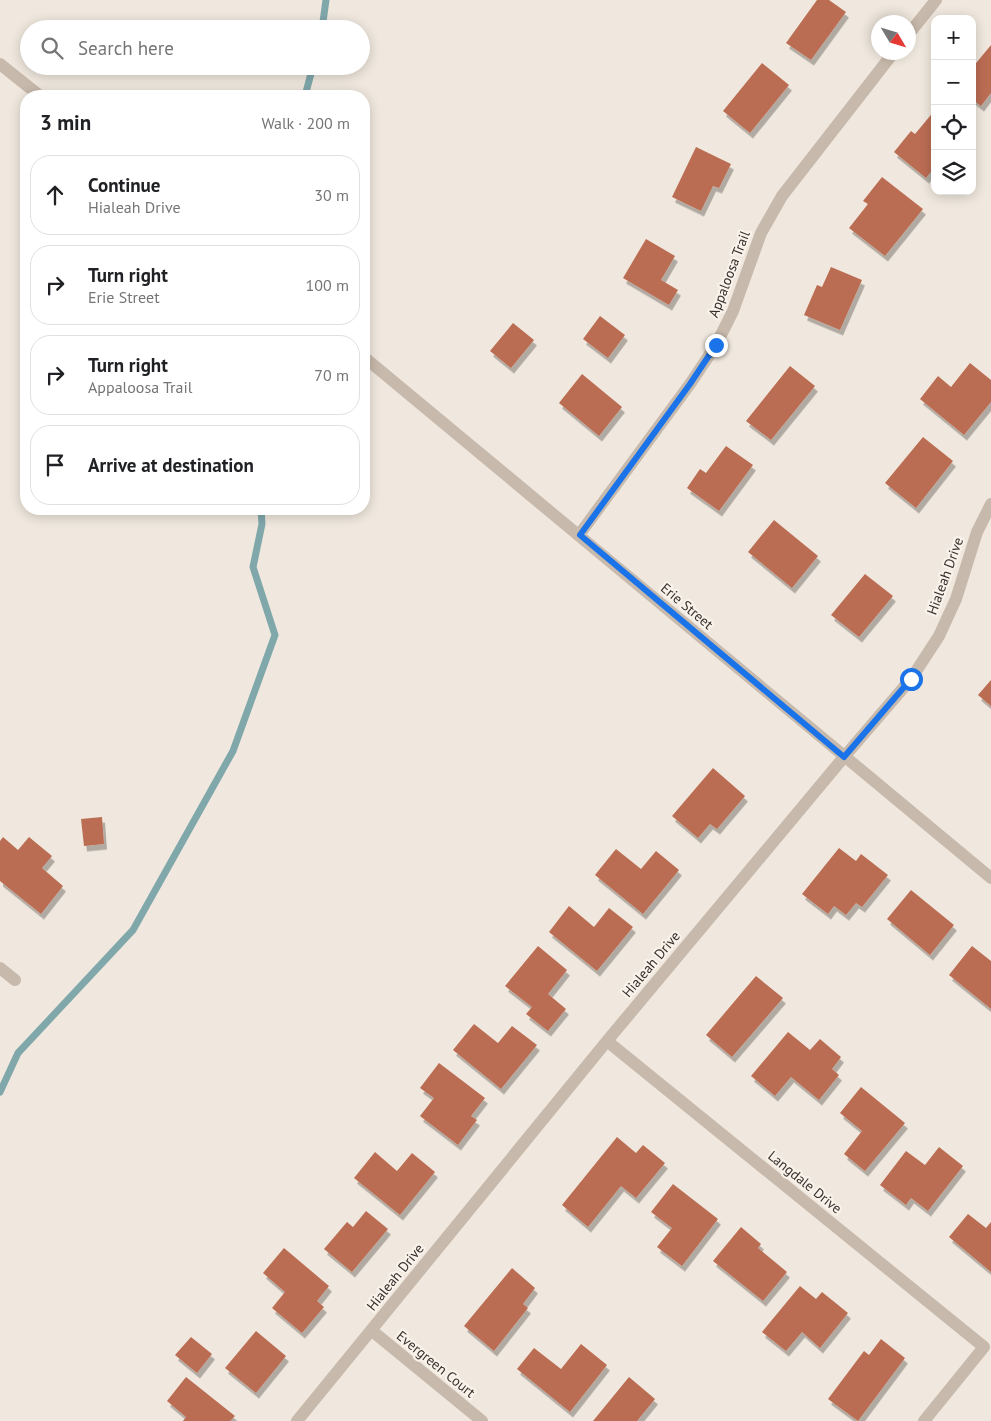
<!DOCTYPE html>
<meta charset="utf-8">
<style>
body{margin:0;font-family:"PT Sans",sans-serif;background:#f6f6f6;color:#202124}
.controls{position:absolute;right:15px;top:15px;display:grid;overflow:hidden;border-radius:10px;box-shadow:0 2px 12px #0003}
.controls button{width:45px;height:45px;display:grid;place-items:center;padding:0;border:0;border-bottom:1px solid #e0e0e0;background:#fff;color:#202124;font:25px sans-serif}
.compass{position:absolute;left:871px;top:15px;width:45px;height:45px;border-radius:50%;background:#fff;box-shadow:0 2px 12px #0003;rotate:128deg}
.stop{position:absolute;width:15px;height:15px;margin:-11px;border:4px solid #1a73e8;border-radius:50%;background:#fff}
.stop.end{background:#1a73e8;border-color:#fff;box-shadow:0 1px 5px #0008}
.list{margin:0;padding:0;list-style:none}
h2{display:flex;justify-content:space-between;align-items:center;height:65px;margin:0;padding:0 20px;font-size:21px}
h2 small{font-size:16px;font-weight:400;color:#757577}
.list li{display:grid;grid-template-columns:32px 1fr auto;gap:15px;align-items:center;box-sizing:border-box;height:80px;margin:0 10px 10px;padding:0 10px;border:1px solid #e0e0e0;border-radius:20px}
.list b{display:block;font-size:19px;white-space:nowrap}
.list p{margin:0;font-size:16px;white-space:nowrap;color:#757577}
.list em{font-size:16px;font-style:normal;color:#757577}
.icon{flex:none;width:28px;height:28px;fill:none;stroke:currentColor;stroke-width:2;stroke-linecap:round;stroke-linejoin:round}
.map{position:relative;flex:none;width:991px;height:1421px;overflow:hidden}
.search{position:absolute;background:#fff;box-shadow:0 2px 12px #0003;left:20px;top:20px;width:350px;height:55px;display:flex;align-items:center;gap:12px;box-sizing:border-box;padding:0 18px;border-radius:28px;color:#757577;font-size:19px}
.panel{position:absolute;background:#fff;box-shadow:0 2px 12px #0003;left:20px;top:90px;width:350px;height:425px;border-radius:20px}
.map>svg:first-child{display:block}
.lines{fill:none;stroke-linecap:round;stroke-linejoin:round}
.stream{stroke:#80a8ab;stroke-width:7}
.building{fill:#bb6d52;filter:url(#shadow)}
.minor{stroke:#c7b9ab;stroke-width:12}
.route{stroke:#1a73e8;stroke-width:6}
.labels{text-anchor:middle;stroke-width:4.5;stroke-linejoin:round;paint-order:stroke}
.street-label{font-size:14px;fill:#362e2a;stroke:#f8f2ea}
</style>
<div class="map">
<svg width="991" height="1421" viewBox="0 0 991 1421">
<defs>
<filter id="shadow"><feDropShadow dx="3" dy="5.5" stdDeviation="0" flood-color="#0004"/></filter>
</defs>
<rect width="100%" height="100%" fill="#f0e8de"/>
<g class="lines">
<path class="stream" d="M 322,29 L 326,0
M 305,96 L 313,66
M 0,1092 L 18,1053 L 133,930 L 233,751 L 275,635 L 253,567 L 262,524 L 261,509"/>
</g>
<path class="building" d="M 817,0 L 829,0 L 846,12 L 811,60 L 786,43 Z
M 991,45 L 991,93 L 981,106 L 972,99 L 972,68 Z
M 762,63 L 789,85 L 750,133 L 723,111 Z
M 935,110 L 935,167 L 926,178 L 894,152 L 911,131 L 915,134 Z
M 696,147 L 731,164 L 719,188 L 713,186 L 701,211 L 672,197 Z
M 882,177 L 923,209 L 885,256 L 849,228 L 868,204 L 863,201 Z
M 646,239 L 675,256 L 661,280 L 678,290 L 669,305 L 623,278 Z
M 831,267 L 862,280 L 840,330 L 804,315 L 817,285 L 822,287 Z
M 600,316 L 625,335 L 608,358 L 583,339 Z
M 513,323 L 534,340 L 511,368 L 490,351 Z
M 970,363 L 991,380 L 991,402 L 964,435 L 920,399 L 938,376 L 951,387 Z
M 790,366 L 815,386 L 771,440 L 746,421 Z
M 582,374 L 622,407 L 599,436 L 559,403 Z
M 923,437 L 953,461 L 916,508 L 885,483 Z
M 726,446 L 753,465 L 719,511 L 687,488 L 700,469 L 706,473 Z
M 774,520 L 818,556 L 792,588 L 748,552 Z
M 865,574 L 893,596 L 859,637 L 831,615 Z
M 991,680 L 991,706 L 978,695 Z
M 713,768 L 745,796 L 717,829 L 710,824 L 698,838 L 672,816 Z
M 102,817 L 104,844 L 84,846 L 81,819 Z
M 3,837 L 18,850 L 29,837 L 52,856 L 42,868 L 63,886 L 41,914 L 0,881 L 0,841 Z
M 839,848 L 856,861 L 861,854 L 888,875 L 862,907 L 856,903 L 846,915 L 834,906 L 828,914 L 802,894 Z
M 616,849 L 641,869 L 656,851 L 679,870 L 643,914 L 595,875 Z
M 911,890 L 954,925 L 930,955 L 887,919 Z
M 569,906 L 594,927 L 609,908 L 633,927 L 597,971 L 549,932 Z
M 538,946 L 567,970 L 548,994 L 566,1009 L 548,1031 L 526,1014 L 532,1007 L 505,986 Z
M 972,946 L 991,961 L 991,1009 L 949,975 Z
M 756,976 L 783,998 L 732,1057 L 706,1035 Z
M 474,1024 L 498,1043 L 512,1026 L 537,1045 L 501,1089 L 453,1050 Z
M 788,1032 L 810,1050 L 820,1039 L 841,1057 L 832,1069 L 839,1075 L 819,1100 L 791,1077 L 775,1096 L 751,1076 Z
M 439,1063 L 485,1098 L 471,1116 L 477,1120 L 458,1145 L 420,1116 L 434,1098 L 420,1088 Z
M 861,1087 L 905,1123 L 865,1171 L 844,1154 L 862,1131 L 840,1113 Z
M 617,1137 L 636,1153 L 643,1145 L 665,1163 L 636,1198 L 621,1186 L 588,1227 L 562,1205 Z
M 939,1147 L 963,1166 L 928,1211 L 911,1198 L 906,1205 L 880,1185 L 906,1151 L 925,1165 Z
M 375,1152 L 397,1171 L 412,1153 L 435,1172 L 400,1215 L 354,1178 Z
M 673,1184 L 718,1219 L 682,1266 L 657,1247 L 672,1228 L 651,1212 Z
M 366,1211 L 388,1229 L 352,1272 L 324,1249 L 347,1222 L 353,1227 Z
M 968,1214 L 986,1228 L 991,1222 L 991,1272 L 949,1237 Z
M 741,1227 L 761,1244 L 758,1248 L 787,1272 L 763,1301 L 713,1261 Z
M 284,1248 L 329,1286 L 317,1301 L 324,1307 L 302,1333 L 272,1308 L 285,1292 L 263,1273 Z
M 512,1268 L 535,1288 L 523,1304 L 528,1308 L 494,1351 L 464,1326 Z
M 800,1286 L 816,1299 L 822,1292 L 848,1313 L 820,1348 L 802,1332 L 786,1351 L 762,1332 Z
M 256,1331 L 286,1356 L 256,1393 L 225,1368 Z
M 191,1337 L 212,1354 L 197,1373 L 175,1355 Z
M 881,1339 L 905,1358 L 858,1421 L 828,1399 L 864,1351 L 869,1355 Z
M 581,1344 L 607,1365 L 570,1412 L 517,1369 L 534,1348 L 561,1369 Z
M 186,1377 L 235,1416 L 230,1421 L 183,1421 L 186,1417 L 167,1401 Z
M 629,1377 L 655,1399 L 637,1421 L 593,1421 Z"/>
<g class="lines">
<path class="minor" d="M 908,35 L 936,0
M 0,64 L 40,96
M 364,357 L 991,878
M 579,535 L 690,384 L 716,345 L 733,311 L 761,233 L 782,196 L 894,52
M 0,968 L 15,980
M 607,1041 L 984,1347 L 924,1421
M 371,1330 L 482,1421
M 297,1421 L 607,1041 L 844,757 L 911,679 L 939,636 L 956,599 L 977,532 L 991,504"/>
</g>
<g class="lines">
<path class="route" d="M 716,345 L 690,384 L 580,535 L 844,757 L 911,679"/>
</g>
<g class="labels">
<g class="street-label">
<text transform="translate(729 274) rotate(-69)" y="5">Appaloosa Trail</text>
<text transform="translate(945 576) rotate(-70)" y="5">Hialeah Drive</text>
<text transform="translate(687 606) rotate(40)" y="5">Erie Street</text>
<text transform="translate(651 964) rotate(-50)" y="5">Hialeah Drive</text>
<text transform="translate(805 1182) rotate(39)" y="5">Langdale Drive</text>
<text transform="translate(395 1277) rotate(-51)" y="5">Hialeah Drive</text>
<text transform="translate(436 1364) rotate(39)" y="5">Evergreen Court</text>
</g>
</g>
</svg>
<div class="controls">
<button>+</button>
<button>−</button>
<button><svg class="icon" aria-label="locate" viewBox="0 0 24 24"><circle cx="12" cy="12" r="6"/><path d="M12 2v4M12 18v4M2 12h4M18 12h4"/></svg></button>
<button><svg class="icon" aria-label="layers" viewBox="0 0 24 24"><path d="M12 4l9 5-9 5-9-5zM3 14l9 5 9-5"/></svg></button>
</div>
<svg class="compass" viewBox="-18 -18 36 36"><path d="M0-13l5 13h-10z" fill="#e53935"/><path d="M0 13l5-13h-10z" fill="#757577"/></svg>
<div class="stop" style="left:911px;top:679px"></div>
<div class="stop end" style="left:716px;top:345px"></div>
<div class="search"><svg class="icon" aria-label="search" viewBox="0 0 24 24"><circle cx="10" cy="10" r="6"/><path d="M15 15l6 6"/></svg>Search here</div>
<section class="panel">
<h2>3 min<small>Walk · 200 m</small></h2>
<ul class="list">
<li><svg class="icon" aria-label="ahead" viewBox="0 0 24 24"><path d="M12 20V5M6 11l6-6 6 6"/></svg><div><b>Continue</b><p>Hialeah Drive</p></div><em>30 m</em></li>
<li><svg class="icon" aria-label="right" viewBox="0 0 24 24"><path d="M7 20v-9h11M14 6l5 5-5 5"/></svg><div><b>Turn right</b><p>Erie Street</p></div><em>100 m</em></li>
<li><svg class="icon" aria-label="right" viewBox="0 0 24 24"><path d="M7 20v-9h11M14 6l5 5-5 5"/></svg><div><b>Turn right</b><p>Appaloosa Trail</p></div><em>70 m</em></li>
<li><svg class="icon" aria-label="arrive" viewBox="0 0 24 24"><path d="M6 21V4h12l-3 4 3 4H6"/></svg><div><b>Arrive at destination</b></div></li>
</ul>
</section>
</div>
